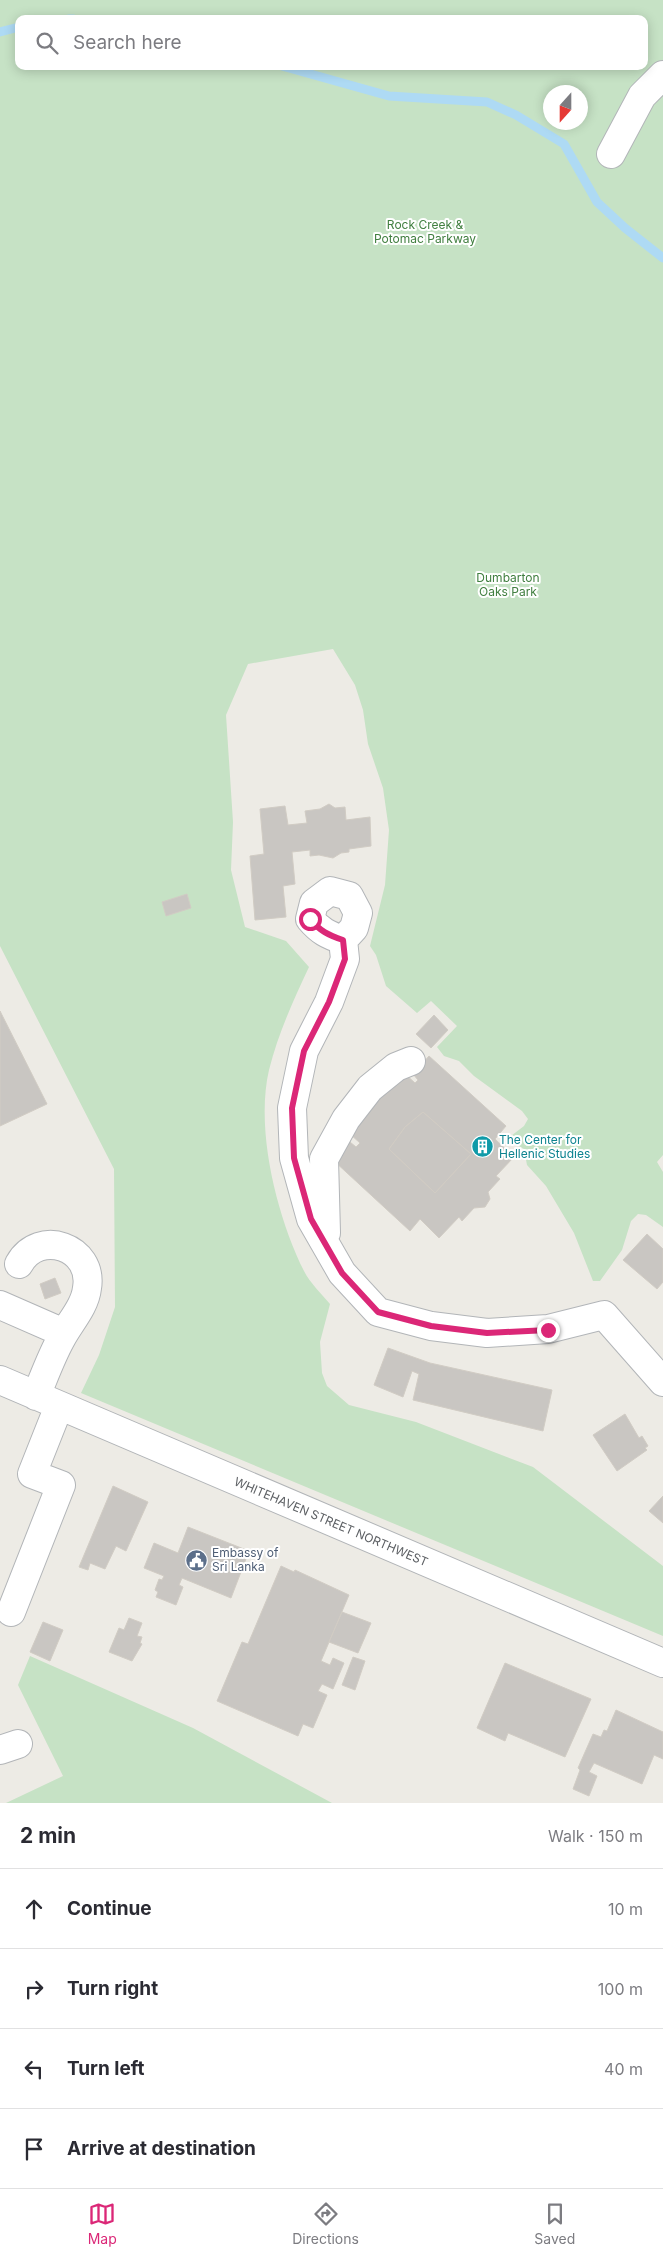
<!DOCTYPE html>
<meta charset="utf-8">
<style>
body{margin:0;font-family:Inter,sans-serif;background:#f2f2f3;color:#2b2b33}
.compass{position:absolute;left:543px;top:85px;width:45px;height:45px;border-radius:50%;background:#fff;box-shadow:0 2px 12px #0003;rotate:201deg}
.stop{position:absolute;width:15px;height:15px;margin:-11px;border:4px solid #db2777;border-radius:50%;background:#fff}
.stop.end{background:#db2777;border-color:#fff;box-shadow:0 1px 5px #0008}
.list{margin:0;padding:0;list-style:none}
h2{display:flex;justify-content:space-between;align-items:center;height:65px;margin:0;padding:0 20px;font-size:21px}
h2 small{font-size:16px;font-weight:400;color:#7c7c81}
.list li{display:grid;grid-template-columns:32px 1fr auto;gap:15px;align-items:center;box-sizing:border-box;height:80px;padding:0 20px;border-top:1px solid #e1e1e2}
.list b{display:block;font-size:19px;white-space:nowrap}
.list em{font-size:16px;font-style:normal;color:#7c7c81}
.icon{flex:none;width:28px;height:28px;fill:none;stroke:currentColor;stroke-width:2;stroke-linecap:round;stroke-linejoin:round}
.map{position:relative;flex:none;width:663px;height:1803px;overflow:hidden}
.search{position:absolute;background:#fff;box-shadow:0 2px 12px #0003;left:15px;right:15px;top:15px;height:55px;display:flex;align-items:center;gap:12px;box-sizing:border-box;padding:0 18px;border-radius:10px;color:#7c7c81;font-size:19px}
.sheet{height:385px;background:#fff}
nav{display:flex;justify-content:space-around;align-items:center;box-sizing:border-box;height:70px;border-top:1px solid #e1e1e2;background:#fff;font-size:14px;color:#7c7c81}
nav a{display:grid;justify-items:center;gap:2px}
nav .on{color:#db2777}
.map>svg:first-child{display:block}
.green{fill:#c6e2c5;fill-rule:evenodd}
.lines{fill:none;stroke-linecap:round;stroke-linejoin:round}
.stream{stroke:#aedaf4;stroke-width:9}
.building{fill:#c9c6c2;stroke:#d1ccc4;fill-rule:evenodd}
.minor-casing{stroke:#b2b5b8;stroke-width:30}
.minor{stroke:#fff;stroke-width:28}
.route{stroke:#db2777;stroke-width:6}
.labels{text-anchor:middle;stroke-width:4;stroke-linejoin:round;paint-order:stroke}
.park-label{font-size:12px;fill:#417f40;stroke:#fff}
.culture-label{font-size:12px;fill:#0d838f;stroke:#fff;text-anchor:start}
.street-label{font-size:12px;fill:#5d6064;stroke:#fff}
.service-label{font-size:12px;fill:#4e5e75;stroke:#fff;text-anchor:start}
</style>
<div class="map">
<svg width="663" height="1803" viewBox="0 0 663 1803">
<rect width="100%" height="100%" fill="#edebe5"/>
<path class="green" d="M 0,0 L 663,0 L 663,1155 L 657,1162 L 663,1172 L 663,1227 L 646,1215 L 638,1214 L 631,1221 L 622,1250 L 600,1281 L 593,1281 L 574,1233 L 546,1186 L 527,1165 L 524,1149 L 507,1139 L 524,1126 L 528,1119 L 522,1111 L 474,1076 L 459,1061 L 444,1056 L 437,1047 L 457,1026 L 431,1001 L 417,1013 L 386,986 L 376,955 L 370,946 L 385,885 L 389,830 L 383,788 L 368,744 L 363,710 L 355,685 L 333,649 L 248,664 L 226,715 L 233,822 L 231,870 L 245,927 L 286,941 L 309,967 C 293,1001 278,1034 269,1070 C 255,1130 277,1217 304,1271 C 310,1283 321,1293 330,1304 L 320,1342 L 322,1373 L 327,1386 L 349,1405 L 416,1422 L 533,1467 L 663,1566 L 663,1636 L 81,1393 L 99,1355 L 115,1307 L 114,1169 L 0,946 ZM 19,19 L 644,19 L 644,66 L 19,66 ZM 550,92 L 580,92 L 580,122 L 550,122 Z
M 30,1656 L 193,1728 L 332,1803 L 6,1803 L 63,1776 L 18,1685 Z"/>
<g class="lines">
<path class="stream" d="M 69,19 L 73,19
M 0,32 L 19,27
M 282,66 L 389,96 L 487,102 L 516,115 L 564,144 L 597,202 L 625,228 L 663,258"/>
</g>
<path class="building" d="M 329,804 L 335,808 L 345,807 L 346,820 L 370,817 L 371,846 L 349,849 L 349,852 L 341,853 L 333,858 L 319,855 L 310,856 L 310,850 L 292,852 L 295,884 L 283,886 L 286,917 L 255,920 L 250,856 L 264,854 L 260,809 L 285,806 L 288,825 L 307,823 L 305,811 L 320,809 Z
M 187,894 L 191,908 L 166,916 L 162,902 Z
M 0,1011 L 47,1104 L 0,1126 Z
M 434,1015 L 448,1030 L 431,1048 L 416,1034 Z
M 429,1056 L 506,1126 L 495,1139 L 514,1157 L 496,1176 L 500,1179 L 488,1192 L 490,1199 L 485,1207 L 474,1208 L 462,1221 L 459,1217 L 439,1238 L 420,1219 L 410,1231 L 333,1160 L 350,1142 L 356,1147 L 360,1143 L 350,1134 L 388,1085 L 404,1073 L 415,1083 L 418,1080 L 413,1074 ZM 423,1112 L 471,1154 L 435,1193 L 389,1149 L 405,1127 Z
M 423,1112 L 471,1154 L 435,1193 L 389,1149 L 405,1127 Z
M 647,1234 L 663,1249 L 663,1282 L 657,1289 L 623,1260 Z
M 55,1278 L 61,1293 L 45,1299 L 40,1284 Z
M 388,1348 L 430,1363 L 552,1390 L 543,1431 L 413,1400 L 419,1374 L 412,1371 L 403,1397 L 374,1385 Z
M 625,1414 L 639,1438 L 642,1436 L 648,1446 L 645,1448 L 647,1450 L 617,1471 L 593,1435 Z
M 113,1486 L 148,1502 L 126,1551 L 116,1546 L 105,1569 L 90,1563 L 88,1570 L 79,1567 Z
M 663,1496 L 663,1523 L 649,1511 Z
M 188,1527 L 249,1551 L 231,1598 L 182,1578 L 179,1585 L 183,1587 L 176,1605 L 156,1597 L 158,1592 L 155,1590 L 159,1579 L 162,1580 L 164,1576 L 144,1568 L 154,1543 L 178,1553 Z
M 281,1566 L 294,1572 L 295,1570 L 349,1595 L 321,1661 L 330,1665 L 333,1658 L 344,1663 L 333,1689 L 322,1684 L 318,1691 L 327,1695 L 313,1728 L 303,1724 L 298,1736 L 217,1701 L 242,1642 L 248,1644 Z
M 342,1612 L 371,1623 L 358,1653 L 329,1642 Z
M 129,1618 L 142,1623 L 137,1636 L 142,1637 L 140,1643 L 142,1644 L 132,1661 L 109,1652 L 119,1628 L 124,1630 Z
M 43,1622 L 63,1630 L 50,1661 L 30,1652 Z
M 353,1657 L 365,1661 L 355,1690 L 342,1685 Z
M 505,1663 L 591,1699 L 565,1757 L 508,1733 L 505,1741 L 477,1728 Z
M 616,1710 L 663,1732 L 663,1759 L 654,1755 L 642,1784 L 594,1763 L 589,1772 L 597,1776 L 589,1796 L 573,1789 L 580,1770 L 578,1768 L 593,1734 L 601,1737 L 604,1730 L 607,1731 Z"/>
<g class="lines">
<defs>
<path id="minor" d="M 611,154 L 642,96 L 663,75
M 330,891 L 349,896 L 358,913 L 354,928 L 343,940 C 328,935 320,931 310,919 L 314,903 Z
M 343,940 L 345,959 L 329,1002 L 304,1051 L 292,1108 L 294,1158 L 311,1219 L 342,1273 L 378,1312 L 431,1326 L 487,1333 L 548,1329 L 604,1315 L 663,1382
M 326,1233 L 324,1159 L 346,1119 L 370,1088 L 396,1067 L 411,1061
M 19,1264 C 39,1228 94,1247 87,1288 C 85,1307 69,1323 61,1339 C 51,1357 44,1377 36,1396
M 0,1305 L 64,1333
M 0,1380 L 663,1663
M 11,1612 L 61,1485 L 32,1474 L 59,1406
M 0,1750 L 18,1744"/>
</defs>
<use href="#minor" class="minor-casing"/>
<use href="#minor" class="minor"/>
</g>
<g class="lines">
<path class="route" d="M 310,919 C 320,931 328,935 343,940 L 345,959 L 329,1002 L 304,1051 L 292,1108 L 294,1158 L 311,1219 L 342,1273 L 378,1312 L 431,1326 L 487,1333 L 548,1330"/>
</g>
<defs>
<symbol id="building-disc" viewBox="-11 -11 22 22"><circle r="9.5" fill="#0f9aa8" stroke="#fff"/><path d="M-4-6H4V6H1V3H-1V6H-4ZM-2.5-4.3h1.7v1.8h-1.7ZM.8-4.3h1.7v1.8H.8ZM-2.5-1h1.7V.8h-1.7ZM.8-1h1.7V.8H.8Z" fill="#fff"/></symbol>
<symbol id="civic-disc" viewBox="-11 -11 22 22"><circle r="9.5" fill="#5c6f8a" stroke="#fff"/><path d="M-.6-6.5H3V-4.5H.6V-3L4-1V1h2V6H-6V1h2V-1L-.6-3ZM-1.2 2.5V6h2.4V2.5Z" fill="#fff"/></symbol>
</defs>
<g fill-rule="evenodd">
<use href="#building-disc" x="470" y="1134" width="25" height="25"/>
<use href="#civic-disc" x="184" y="1548" width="25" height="25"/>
</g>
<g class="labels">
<g class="park-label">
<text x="425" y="229">Rock Creek &amp;<tspan x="425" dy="14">Potomac Parkway</tspan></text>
<text x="508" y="582">Dumbarton<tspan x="508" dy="14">Oaks Park</tspan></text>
</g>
<g class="culture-label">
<text x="499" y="1144">The Center for<tspan x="499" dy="14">Hellenic Studies</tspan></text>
</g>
<g class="street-label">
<text transform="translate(331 1522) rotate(23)" y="4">WHITEHAVEN STREET NORTHWEST</text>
</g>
<g class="service-label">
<text x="212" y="1557">Embassy of<tspan x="212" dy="14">Sri Lanka</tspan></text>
</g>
</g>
</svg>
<svg class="compass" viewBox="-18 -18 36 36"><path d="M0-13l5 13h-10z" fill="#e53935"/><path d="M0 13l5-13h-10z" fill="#7c7c81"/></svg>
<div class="stop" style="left:310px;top:919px"></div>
<div class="stop end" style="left:548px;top:1330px"></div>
<div class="search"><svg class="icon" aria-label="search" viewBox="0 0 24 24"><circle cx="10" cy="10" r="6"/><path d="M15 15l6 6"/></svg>Search here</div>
</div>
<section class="sheet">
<h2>2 min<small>Walk · 150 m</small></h2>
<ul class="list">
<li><svg class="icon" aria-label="ahead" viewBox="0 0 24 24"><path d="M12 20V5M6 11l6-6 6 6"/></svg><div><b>Continue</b></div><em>10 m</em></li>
<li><svg class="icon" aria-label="right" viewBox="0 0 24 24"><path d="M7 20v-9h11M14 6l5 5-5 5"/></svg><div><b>Turn right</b></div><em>100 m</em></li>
<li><svg class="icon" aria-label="left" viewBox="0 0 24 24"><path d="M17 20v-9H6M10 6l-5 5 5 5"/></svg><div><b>Turn left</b></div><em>40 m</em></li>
<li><svg class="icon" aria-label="arrive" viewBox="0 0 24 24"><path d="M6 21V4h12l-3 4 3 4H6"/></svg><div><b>Arrive at destination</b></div></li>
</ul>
</section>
<nav>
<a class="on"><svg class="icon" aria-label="map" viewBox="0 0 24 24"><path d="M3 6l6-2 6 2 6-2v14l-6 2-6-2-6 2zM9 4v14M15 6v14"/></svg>Map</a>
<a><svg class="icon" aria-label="directions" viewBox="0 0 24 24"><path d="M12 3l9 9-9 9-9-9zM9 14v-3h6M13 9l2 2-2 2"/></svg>Directions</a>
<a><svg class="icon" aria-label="saved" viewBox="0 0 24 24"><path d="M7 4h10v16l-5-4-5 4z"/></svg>Saved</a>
</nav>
